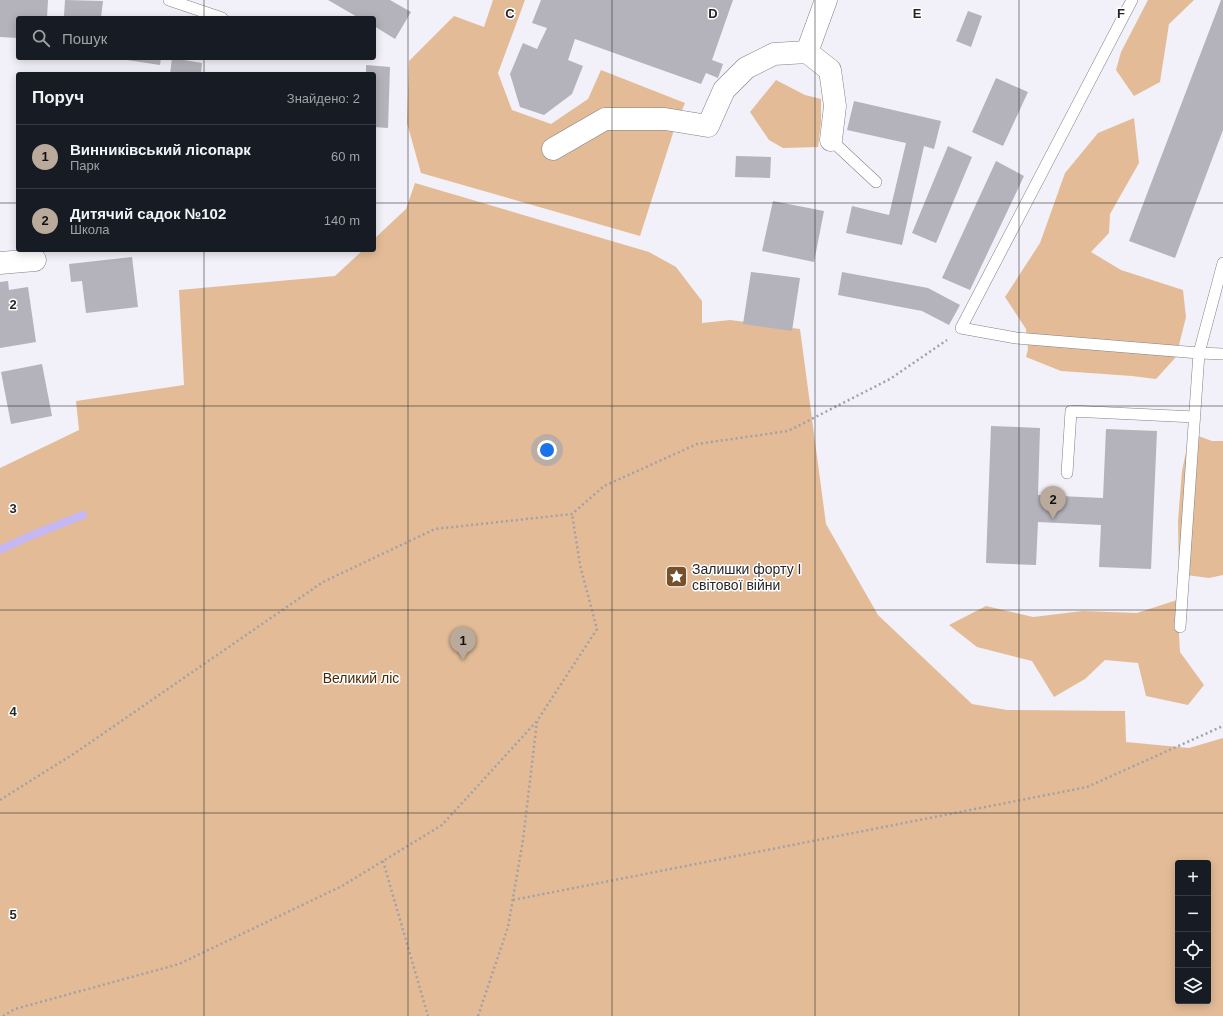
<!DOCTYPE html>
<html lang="uk">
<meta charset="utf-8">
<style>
body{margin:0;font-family:Arial,sans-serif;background:#20242c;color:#f1f3f6}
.controls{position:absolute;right:12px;bottom:12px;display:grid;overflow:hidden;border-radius:4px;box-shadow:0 2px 10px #0003}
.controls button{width:36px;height:36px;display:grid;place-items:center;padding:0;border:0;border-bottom:1px solid #363941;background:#171b24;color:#f1f3f6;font:20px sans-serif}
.you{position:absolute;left:547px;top:450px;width:14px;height:14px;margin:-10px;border:3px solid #fff;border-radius:50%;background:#1a73e8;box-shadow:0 0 0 6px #1a73e833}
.badge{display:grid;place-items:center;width:26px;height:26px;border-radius:50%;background:#b9aa9b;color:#111;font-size:13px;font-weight:700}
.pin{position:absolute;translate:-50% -33px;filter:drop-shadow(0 1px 2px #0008)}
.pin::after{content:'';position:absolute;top:21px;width:14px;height:12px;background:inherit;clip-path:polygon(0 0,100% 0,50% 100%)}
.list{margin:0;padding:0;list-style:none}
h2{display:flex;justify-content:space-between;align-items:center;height:52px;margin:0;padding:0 16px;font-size:17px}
h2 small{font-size:13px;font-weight:400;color:#9ea1a6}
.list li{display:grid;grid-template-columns:26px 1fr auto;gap:12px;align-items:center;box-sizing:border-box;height:64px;padding:0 16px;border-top:1px solid #363941}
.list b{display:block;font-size:15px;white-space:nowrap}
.list p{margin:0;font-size:13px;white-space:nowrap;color:#9ea1a6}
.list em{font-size:13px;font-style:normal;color:#9ea1a6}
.icon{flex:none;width:22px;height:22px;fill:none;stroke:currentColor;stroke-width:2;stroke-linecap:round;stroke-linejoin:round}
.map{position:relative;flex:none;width:1223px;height:1016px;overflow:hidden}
.search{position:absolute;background:#171b24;box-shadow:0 2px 10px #0003;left:16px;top:16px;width:360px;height:44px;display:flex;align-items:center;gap:10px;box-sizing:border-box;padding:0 14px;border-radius:4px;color:#9ea1a6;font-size:15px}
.panel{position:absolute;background:#171b24;box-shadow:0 2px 10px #0003;left:16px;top:72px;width:360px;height:180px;border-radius:4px}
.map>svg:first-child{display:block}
.green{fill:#e3bc97;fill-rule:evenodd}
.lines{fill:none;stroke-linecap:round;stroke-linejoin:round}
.stream{stroke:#c5b6f4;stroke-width:8}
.building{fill:#b4b2ba}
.service-casing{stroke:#828087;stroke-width:12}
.minor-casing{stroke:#828087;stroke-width:23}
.path{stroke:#a2a0a6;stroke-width:2.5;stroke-dasharray:2 3;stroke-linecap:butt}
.service{stroke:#fff;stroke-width:11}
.minor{stroke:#fff;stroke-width:22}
.grid{fill:none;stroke:#262528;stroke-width:1;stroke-opacity:0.55}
.labels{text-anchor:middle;stroke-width:3;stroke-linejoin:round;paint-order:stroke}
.poi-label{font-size:14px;fill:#262528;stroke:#fff;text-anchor:start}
.park-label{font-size:14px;fill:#482800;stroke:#fff}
.grid-label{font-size:13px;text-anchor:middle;font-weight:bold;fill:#262528;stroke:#fff;stroke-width:3;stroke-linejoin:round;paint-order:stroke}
</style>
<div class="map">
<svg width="1223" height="1016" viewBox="0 0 1223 1016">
<rect width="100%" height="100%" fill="#f2f0f8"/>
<path class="green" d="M 493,0 L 525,0 L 498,73 L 512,110 L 551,124 L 588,99 L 601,70 L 685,103 L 675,127 L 640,236 L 421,173 L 407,123 L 409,61 L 454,16 L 484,27 Z
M 1148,0 L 1194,0 L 1169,24 L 1160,82 L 1134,96 L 1116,70 L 1121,52 Z
M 776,80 L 805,95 L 821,99 L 821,122 L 818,147 L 783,148 L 769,140 L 750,112 Z
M 1134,118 L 1139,163 L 1110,214 L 1109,233 L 1091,252 L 1121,270 L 1183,290 L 1186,317 L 1176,357 L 1156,379 L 1132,376 L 1061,371 L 1026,357 L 1028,349 L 1026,329 L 1005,297 L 1040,243 L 1065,173 L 1098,133 Z
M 415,183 L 649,252 L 676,267 L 702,301 L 702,323 L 730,320 L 800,329 L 826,524 L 878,615 L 972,704 L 1007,710 L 1125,711 L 1126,742 L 1189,748 L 1223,738 L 1223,1016 L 0,1016 L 0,468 L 79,430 L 76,401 L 184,385 L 179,290 L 335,276 L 363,250 L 374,250 L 374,239 L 406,209 ZM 1178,863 L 1208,863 L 1208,1001 L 1178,1001 Z
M 1190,433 L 1212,441 L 1223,441 L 1223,575 L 1209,578 L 1179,574 L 1178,521 L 1182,471 Z
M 1177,600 L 1180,652 L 1204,685 L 1188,705 L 1146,696 L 1138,663 L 1105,660 L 1085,679 L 1054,697 L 1032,661 L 977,647 L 949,625 L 986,606 L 1033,617 L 1083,611 L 1137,613 Z"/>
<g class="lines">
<path class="stream" d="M 0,550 L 30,536 L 83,515"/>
</g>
<path class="building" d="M 0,0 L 48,0 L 47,18 L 18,18 L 18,38 L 0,37 Z
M 65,0 L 103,1 L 101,18 L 80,18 L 64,16 Z
M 328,0 L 390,0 L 411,12 L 395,39 L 374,26 L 374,18 L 359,18 Z
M 541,0 L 733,0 L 712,60 L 723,64 L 718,78 L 706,73 L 701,84 L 575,39 L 568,60 L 583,66 L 572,94 L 544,115 L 520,107 L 510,74 L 523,43 L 537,49 L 547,28 L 532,23 Z
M 1221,0 L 1223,0 L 1223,130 L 1175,258 L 1129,241 Z
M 968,11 L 982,16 L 971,47 L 956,41 Z
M 127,58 L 161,58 L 160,65 L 127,60 Z
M 172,58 L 202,63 L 201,74 L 170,74 Z
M 366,65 L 390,67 L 388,128 L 374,127 L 374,74 L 366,74 Z
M 996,78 L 1028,92 L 1003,146 L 972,132 Z
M 854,101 L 941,121 L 934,149 L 924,146 L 902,245 L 846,233 L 852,206 L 889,215 L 906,143 L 847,130 Z
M 948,146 L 972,157 L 936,243 L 912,233 Z
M 736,156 L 771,157 L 770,178 L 735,177 Z
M 996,161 L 1024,176 L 970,290 L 942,278 Z
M 773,201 L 824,211 L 814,262 L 762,251 Z
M 132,257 L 138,307 L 86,313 L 82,281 L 71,282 L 69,264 Z
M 751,272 L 800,278 L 792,331 L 743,324 Z
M 842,272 L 928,288 L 960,305 L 949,325 L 922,311 L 838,295 Z
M 8,281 L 9,290 L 28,287 L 36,342 L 0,348 L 0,282 Z
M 42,364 L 52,416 L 11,424 L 1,372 Z
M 991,426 L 1040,428 L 1038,495 L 1103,498 L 1106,429 L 1157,431 L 1151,569 L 1099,567 L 1101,525 L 1038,522 L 1036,565 L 986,563 Z"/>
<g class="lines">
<defs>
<path id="service" d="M 169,0 L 222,18
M 1132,0 L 961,328 L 1016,338 L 1199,353 L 1180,627
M 831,140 L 876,182
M 1223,263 L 1199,353 L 1223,354
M 1067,473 L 1071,411 L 1195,417"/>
<path id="minor" d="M 826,0 L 807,52 L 830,70 L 835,106 L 831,140
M 553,149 L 605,119 L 665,119 L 708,126 L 724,90 L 746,68 L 774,54 L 807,52
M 0,263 L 35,260"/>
</defs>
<use href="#service" class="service-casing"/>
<use href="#minor" class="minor-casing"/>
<path class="path" d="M 0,800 L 75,753 L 323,582 L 435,529 L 572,514 L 604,486 L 697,444 L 788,431 L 890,379 L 947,340
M 383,861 L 428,1016
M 513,900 L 1087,787 L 1223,726
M 3,1016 L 15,1009 L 179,964 L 342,886 L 442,825 L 537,721
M 478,1016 L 508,927 L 523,840 L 537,721 L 597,629 L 580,565 L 572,514"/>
<use href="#service" class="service"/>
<use href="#minor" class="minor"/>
</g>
<path class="grid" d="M 204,0 L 204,18M 408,0 L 408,1016M 612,0 L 612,1016M 815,0 L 815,1016M 1019,0 L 1019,1016M 204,58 L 204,74M 0,203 L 18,203M 374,203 L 1223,203M 204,250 L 204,1016M 0,406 L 1223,406M 0,610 L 1223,610M 0,813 L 1223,813"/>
<defs>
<symbol id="sight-square" viewBox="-11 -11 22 22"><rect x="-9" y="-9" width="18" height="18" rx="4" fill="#75502b" stroke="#fff"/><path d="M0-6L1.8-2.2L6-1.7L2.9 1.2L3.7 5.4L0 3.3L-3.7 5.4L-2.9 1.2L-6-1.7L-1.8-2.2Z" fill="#fff"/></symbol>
</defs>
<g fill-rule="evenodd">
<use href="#sight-square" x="664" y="564" width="25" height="25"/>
</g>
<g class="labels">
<g class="poi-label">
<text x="692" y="574">Залишки форту І<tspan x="692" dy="16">світової війни</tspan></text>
</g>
<g class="park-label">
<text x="361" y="683">Великий ліс</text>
</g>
</g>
<g class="grid-label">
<text x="510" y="18">C</text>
<text x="713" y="18">D</text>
<text x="917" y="18">E</text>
<text x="1121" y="18">F</text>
<text x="13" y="309">2</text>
<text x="13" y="513">3</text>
<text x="13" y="716">4</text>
<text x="13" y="919">5</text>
</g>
</svg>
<div class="controls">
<button>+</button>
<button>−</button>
<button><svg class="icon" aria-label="locate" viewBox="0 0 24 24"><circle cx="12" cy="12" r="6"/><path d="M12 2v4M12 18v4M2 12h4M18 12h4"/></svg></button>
<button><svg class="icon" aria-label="layers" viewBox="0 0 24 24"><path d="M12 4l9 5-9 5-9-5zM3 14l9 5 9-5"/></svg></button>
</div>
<div class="you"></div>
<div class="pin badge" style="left:463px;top:660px">1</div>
<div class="pin badge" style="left:1053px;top:519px">2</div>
<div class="search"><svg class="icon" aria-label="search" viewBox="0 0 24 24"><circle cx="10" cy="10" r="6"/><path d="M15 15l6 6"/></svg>Пошук</div>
<section class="panel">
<h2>Поруч<small>Знайдено: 2</small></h2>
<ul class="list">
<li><span class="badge">1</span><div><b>Винниківський лісопарк</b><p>Парк</p></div><em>60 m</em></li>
<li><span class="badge">2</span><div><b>Дитячий садок №102</b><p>Школа</p></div><em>140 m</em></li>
</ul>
</section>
</div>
